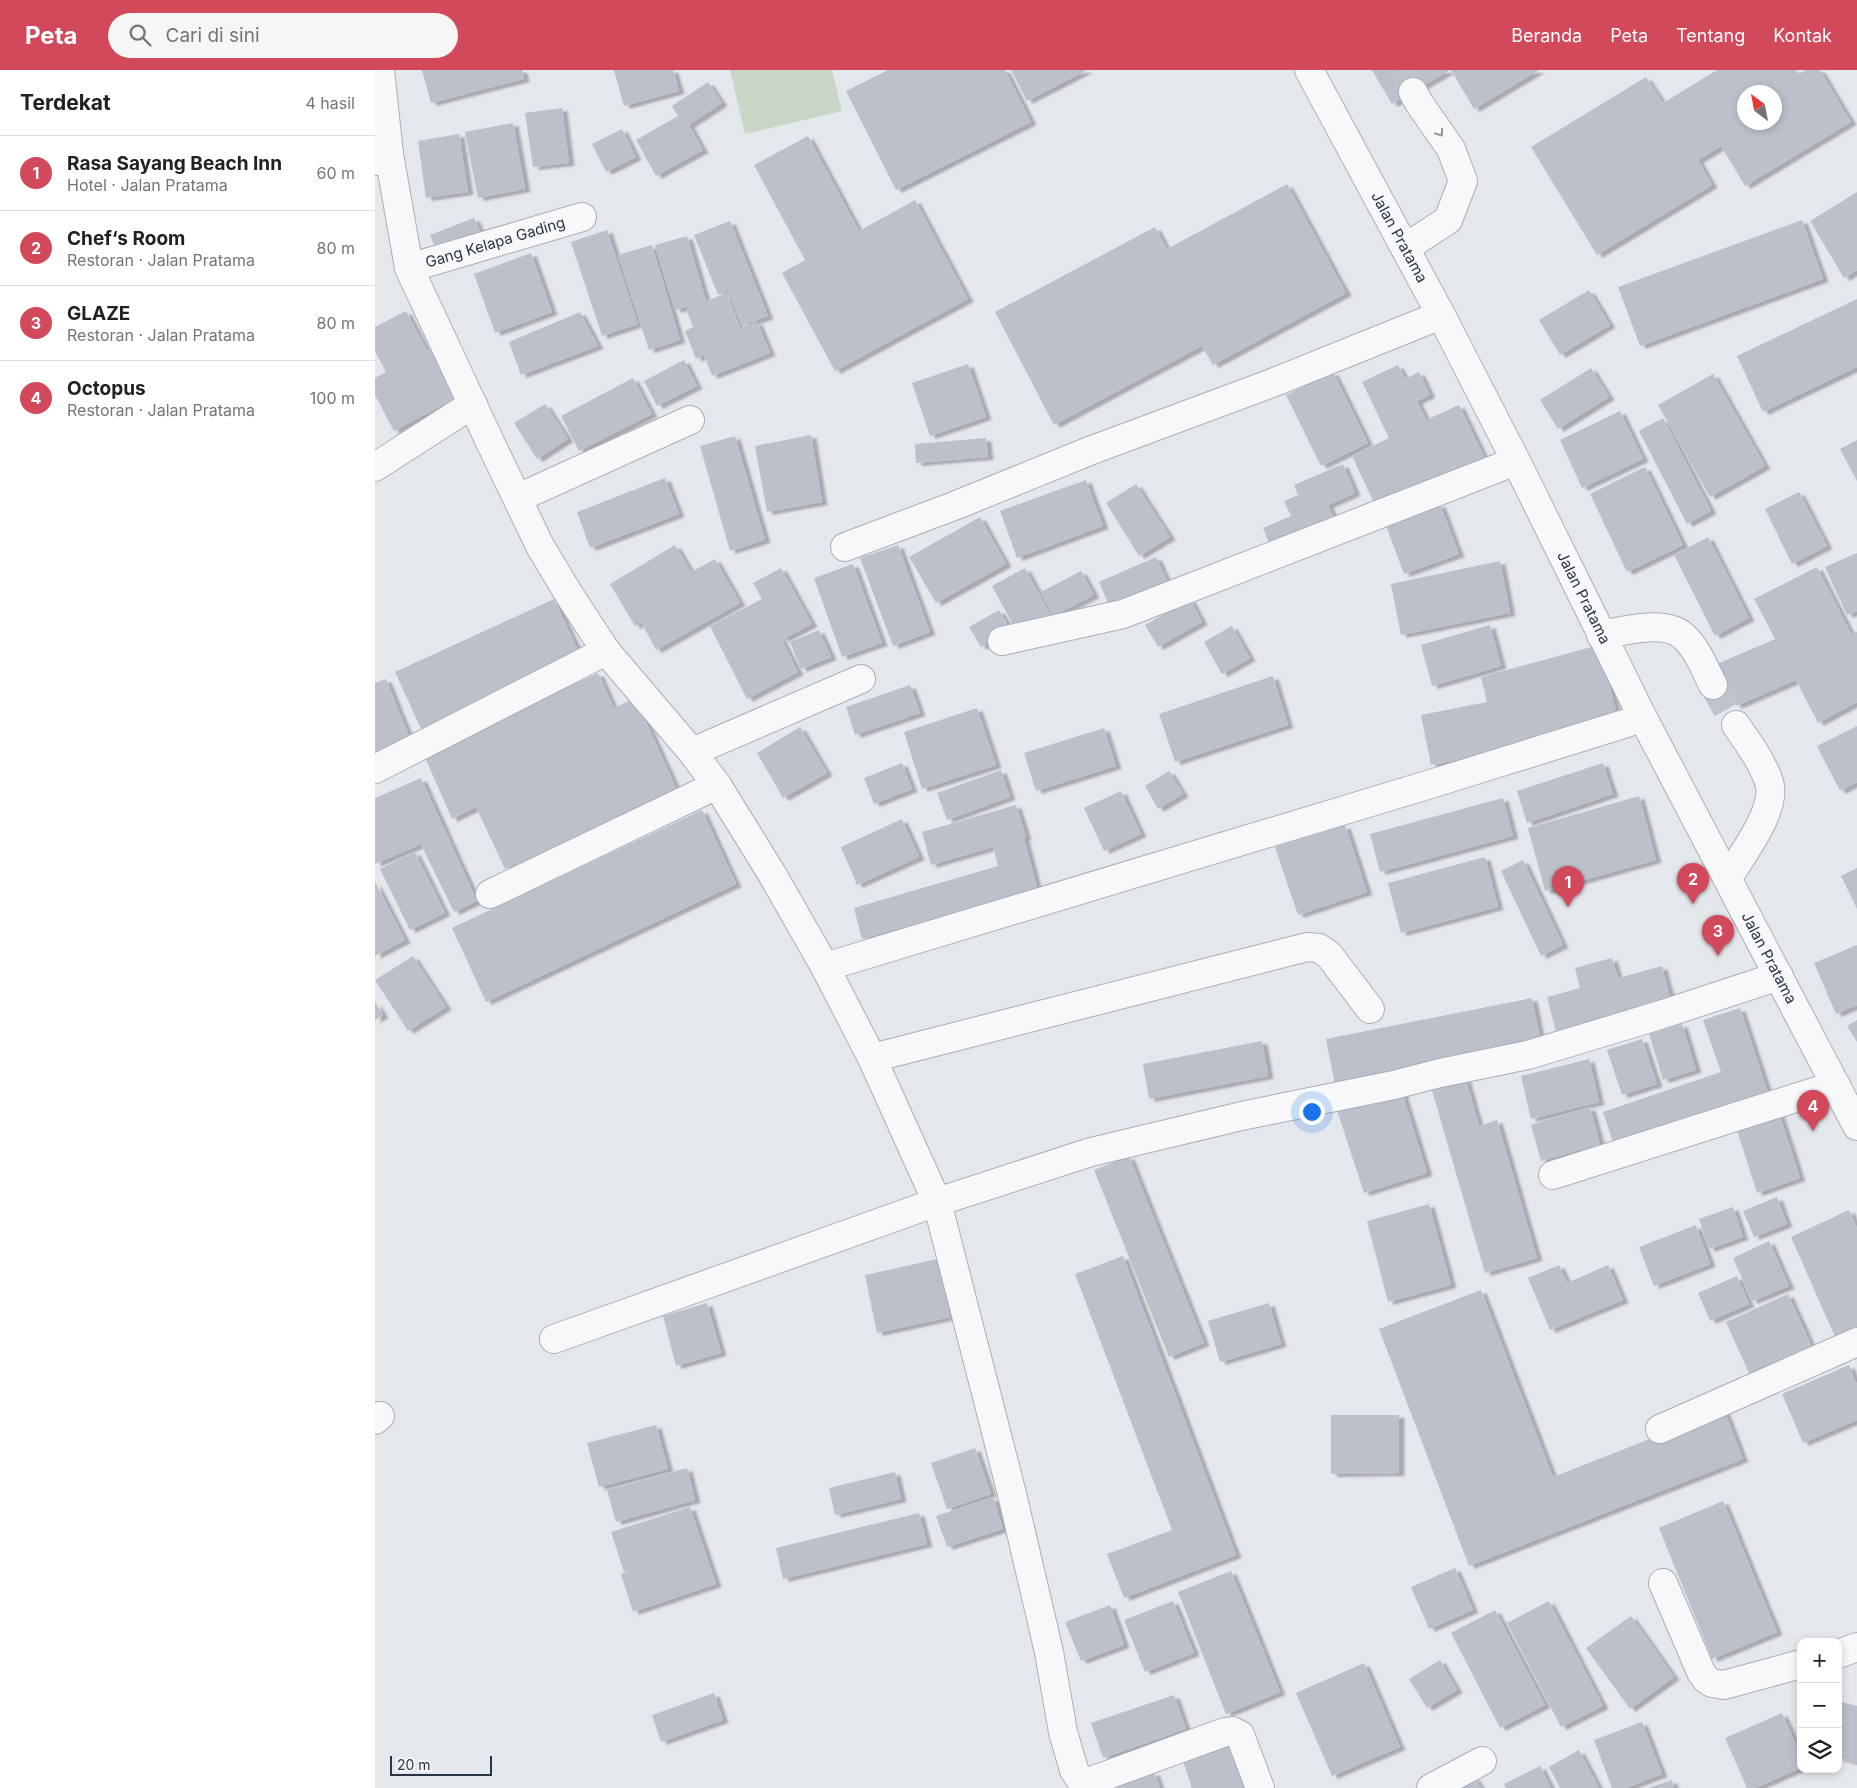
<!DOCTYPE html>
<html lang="id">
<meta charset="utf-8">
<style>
body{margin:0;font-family:Inter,sans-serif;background:#f6f6f6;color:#202124}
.controls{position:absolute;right:15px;bottom:15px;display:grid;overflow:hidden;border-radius:10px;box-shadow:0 2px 8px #0003}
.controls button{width:45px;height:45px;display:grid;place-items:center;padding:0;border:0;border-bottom:1px solid #e0e0e0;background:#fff;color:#202124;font:25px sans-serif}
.compass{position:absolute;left:1362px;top:15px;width:45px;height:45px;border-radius:50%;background:#fff;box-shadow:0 2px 8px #0003;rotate:328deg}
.scale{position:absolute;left:15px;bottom:12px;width:102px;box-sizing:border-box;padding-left:5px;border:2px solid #2b3445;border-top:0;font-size:14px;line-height:18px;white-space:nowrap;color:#2b3445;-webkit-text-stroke:4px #f4f6f9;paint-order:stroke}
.you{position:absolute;left:936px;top:1041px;width:18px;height:18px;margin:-12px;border:4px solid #fff;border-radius:50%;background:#1a73e8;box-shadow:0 0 0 8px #1a73e833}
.badge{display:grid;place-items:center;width:32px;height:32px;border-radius:50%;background:#d1495b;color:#fff;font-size:16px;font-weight:700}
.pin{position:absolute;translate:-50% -41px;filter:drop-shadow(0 1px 2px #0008)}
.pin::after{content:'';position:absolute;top:26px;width:18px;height:15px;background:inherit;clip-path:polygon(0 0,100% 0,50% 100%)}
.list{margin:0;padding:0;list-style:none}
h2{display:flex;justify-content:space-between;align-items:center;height:65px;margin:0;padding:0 20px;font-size:21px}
h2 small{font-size:16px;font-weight:400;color:#757577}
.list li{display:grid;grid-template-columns:32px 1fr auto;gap:15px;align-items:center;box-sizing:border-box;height:75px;padding:0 20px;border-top:1px solid #e0e0e0}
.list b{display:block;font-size:19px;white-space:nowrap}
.list p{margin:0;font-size:16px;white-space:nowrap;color:#757577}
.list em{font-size:16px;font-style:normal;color:#757577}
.icon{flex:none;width:28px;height:28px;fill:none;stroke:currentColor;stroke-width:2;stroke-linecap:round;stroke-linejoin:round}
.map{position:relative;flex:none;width:1482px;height:1718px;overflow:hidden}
header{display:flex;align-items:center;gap:30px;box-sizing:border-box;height:70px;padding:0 25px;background:#d1495b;color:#fff}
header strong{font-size:24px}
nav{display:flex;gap:28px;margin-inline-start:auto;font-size:18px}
.search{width:350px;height:45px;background:#f6f6f6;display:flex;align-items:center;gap:12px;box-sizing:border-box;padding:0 18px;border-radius:28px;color:#757577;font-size:19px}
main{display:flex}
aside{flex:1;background:#fff}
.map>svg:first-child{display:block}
.green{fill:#c9d6c5}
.building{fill:#bbc0ca;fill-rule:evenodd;filter:url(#shadow)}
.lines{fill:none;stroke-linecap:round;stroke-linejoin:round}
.minor-tunnel{stroke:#bfc3cb;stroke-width:28;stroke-dasharray:28 14;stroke-linecap:butt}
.minor-casing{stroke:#a9aeb7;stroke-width:30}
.minor{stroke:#f7f8fa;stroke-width:28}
.oneway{stroke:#9196a0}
.labels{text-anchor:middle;stroke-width:5;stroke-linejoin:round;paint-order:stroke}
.street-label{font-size:15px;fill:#2b3445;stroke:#f4f6f9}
</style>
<header>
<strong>Peta</strong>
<div class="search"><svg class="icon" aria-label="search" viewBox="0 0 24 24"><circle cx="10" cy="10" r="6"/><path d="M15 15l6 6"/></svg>Cari di sini</div>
<nav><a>Beranda</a><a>Peta</a><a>Tentang</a><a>Kontak</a></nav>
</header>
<main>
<aside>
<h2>Terdekat<small>4 hasil</small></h2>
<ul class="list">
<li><span class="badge">1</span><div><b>Rasa Sayang Beach Inn</b><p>Hotel · Jalan Pratama</p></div><em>60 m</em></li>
<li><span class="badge">2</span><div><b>Chef‘s Room</b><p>Restoran · Jalan Pratama</p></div><em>80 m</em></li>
<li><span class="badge">3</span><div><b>GLAZE</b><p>Restoran · Jalan Pratama</p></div><em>80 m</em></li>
<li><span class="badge">4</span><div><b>Octopus</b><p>Restoran · Jalan Pratama</p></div><em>100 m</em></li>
</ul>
</aside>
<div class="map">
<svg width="1482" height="1718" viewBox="0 0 1482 1718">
<defs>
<filter id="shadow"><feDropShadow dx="5.5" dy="3" stdDeviation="1" flood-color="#0004"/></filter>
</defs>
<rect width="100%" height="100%" fill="#e4e7ec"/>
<path class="green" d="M 355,0 L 457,0 L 467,41 L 370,64 Z"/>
<path class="building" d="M 47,0 L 147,0 L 149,9 L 56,33 Z
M 239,0 L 298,0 L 304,21 L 249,36 Z
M 513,0 L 630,0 L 656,52 L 521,120 L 471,21 Z
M 636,0 L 712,0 L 652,31 Z
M 997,0 L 1075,0 L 1017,34 Z
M 1076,0 L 1164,0 L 1099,39 Z
M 1342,0 L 1421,0 L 1424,4 L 1431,0 L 1445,0 L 1476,52 L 1370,116 L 1346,76 L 1323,90 L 1337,115 L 1222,185 L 1156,77 L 1271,7 L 1288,33 ZM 1370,22 L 1400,22 L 1400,52 L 1370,52 Z
M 333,12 L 347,33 L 314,55 L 328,80 L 281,106 L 261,70 L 303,46 L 297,36 Z
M 187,38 L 194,93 L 158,97 L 150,43 Z
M 138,53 L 150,119 L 103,128 L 90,62 Z
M 247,59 L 261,87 L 231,102 L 217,74 Z
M 84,64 L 93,122 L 51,128 L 43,71 Z
M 433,66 L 484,161 L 540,130 L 593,229 L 460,301 L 407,203 L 430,190 L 379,95 Z
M 912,114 L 971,223 L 838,295 L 827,276 L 679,355 L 620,242 L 780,157 L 792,179 Z
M 1482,122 L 1482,200 L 1469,208 L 1435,151 Z
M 99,148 L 107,165 L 62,182 L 55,165 Z
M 1427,150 L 1448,209 L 1265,276 L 1243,217 Z
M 355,151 L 393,246 L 367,256 L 353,221 L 343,225 L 319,165 Z
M 232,160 L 263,254 L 227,266 L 196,172 Z
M 312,166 L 331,231 L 300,240 L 280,175 Z
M 277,175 L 305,270 L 274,280 L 243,185 Z
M 156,183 L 177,242 L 120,263 L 99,204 Z
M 1214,220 L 1235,255 L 1185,285 L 1164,250 Z
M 352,223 L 365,258 L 382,252 L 395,283 L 337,306 L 329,285 L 321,289 L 310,261 L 318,257 L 311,239 Z
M 1482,229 L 1482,297 L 1388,342 L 1362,286 Z
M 31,241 L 52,281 L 67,273 L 92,322 L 19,361 L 0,325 L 0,308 L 11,302 L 0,281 L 0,257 Z
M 205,242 L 223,276 L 146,305 L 134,272 Z
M 309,290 L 322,316 L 282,336 L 269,311 Z
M 593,294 L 611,347 L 555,366 L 537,313 Z
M 1023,295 L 1030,309 L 1044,302 L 1055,325 L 1042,331 L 1051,350 L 1084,335 L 1111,391 L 1060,415 L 1057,408 L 1000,435 L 977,386 L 1014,368 L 987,312 Z
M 1216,298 L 1234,327 L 1183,359 L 1165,330 Z
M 958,302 L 993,373 L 946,396 L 911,325 Z
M 1338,304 L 1390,396 L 1335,427 L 1283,335 Z
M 258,308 L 277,344 L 204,381 L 186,346 Z
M 170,334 L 193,369 L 162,389 L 139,353 Z
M 1245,341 L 1268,389 L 1207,418 L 1185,370 Z
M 1288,348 L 1336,441 L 1312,454 L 1264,361 Z
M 436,365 L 447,432 L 392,442 L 380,376 Z
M 360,366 L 390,470 L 355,481 L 325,376 Z
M 611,368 L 613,387 L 541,393 L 540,374 Z
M 1482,370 L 1482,411 L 1465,379 Z
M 968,394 L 980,423 L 953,435 L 960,450 L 909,472 L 907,467 L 894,473 L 888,458 L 916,446 L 909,431 L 923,425 L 919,415 Z
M 1270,397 L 1308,475 L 1252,502 L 1215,424 Z
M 290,408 L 304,444 L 215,478 L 202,442 Z
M 711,410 L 728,456 L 642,488 L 625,441 Z
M 761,414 L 795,467 L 764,486 L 731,433 Z
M 1424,422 L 1452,476 L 1417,494 L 1390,439 Z
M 1065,434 L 1084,484 L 1029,504 L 1010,453 Z
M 605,447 L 631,494 L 561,533 L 534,487 Z
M 1333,467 L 1374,548 L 1340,566 L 1299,485 Z
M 300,475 L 316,502 L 340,489 L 365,533 L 281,580 L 266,552 L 260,556 L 235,514 Z
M 523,475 L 555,562 L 518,576 L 485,488 Z
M 1482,483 L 1482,541 L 1472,545 L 1450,497 Z
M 781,487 L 793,513 L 735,538 L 724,512 Z
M 1125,491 L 1135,543 L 1026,565 L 1016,514 Z
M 478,494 L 507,573 L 467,587 L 439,508 Z
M 1442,497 L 1476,564 L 1482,562 L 1482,632 L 1443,653 L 1421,610 L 1361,636 L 1342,594 L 1400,569 L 1379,529 Z
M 406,498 L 437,554 L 408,569 L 388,533 L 423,602 L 372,629 L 335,556 L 387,529 L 378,513 Z
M 650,498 L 676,546 L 643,564 L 617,516 Z
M 706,501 L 719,525 L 678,546 L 666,522 Z
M 179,529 L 207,589 L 48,663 L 20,602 Z
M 815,529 L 827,552 L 783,577 L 770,555 Z
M 624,540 L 635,559 L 606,577 L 594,557 Z
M 1115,555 L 1126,596 L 1057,616 L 1046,575 Z
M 857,556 L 875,588 L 847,604 L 829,572 Z
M 444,560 L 456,587 L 426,599 L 415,572 Z
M 1224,575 L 1244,653 L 1125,681 L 1056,695 L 1046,645 L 1112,632 L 1106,607 Z
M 223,603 L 239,638 L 260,628 L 302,720 L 130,799 L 101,737 L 77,749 L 48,683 Z
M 898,606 L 913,655 L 800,692 L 784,644 Z
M 11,609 L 36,671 L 0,686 L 0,613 Z
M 535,615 L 545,643 L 480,665 L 471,637 Z
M 602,638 L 621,695 L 547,719 L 529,662 Z
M 1482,656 L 1482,712 L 1465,721 L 1442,676 Z
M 425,657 L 452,703 L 408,728 L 382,683 Z
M 729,658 L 741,696 L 661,721 L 649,683 Z
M 527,693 L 537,719 L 499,734 L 489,708 Z
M 1228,693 L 1238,724 L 1152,753 L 1142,721 Z
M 626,700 L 635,727 L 572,750 L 562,723 Z
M 794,701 L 808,724 L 783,739 L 770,716 Z
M 46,708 L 102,831 L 79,842 L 46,775 L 58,769 L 0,794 L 0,728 Z
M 746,721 L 766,764 L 729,781 L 709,738 Z
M 1264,726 L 1281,790 L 1170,821 L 1153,758 Z
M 1128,728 L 1138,766 L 1005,802 L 995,764 Z
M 641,735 L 651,767 L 649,768 L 662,818 L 487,869 L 479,838 L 623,796 L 618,777 L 556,795 L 547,762 Z
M 327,740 L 361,814 L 111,932 L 77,858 Z
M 527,749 L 544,787 L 482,815 L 466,777 Z
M 970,755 L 992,822 L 923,845 L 900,777 Z
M 40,782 L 70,843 L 35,860 L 5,799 Z
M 1110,787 L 1123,837 L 1026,863 L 1013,813 Z
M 1148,790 L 1188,875 L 1166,886 L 1126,801 Z
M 1482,798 L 1482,839 L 1466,806 Z
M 0,812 L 30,870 L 0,886 Z
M 1482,875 L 1482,935 L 1461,944 L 1439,893 Z
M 38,886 L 71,937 L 33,961 L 0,910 Z
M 1237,888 L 1243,908 L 1287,896 L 1298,939 L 1183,970 L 1172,927 L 1205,918 L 1200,898 Z
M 1157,928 L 1166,973 L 960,1015 L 951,969 Z
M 0,932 L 8,945 L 0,950 Z
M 1365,938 L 1394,1026 L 1240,1078 L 1228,1042 L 1346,1002 L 1328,950 Z
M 1482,950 L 1482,972 L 1472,956 Z
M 1307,954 L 1321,1000 L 1288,1010 L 1274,964 Z
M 1267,969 L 1282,1014 L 1247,1025 L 1232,980 Z
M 887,971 L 893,1006 L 774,1029 L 768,994 Z
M 1214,989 L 1224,1032 L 1156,1049 L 1146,1006 Z
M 1090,1007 L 1104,1056 L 1122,1050 L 1162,1188 L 1110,1203 L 1056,1017 Z
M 1026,1019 L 1052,1103 L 989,1123 L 962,1040 Z
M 1215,1037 L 1225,1074 L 1166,1091 L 1156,1055 Z
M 1404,1043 L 1425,1108 L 1382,1123 L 1361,1057 Z
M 754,1086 L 829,1273 L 794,1287 L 719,1100 Z
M 1402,1127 L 1412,1154 L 1379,1167 L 1368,1141 Z
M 1054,1134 L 1076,1215 L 1013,1232 L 992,1151 Z
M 1358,1137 L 1368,1167 L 1334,1179 L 1324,1149 Z
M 1474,1140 L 1482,1158 L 1482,1258 L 1460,1267 L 1416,1167 Z
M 1321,1155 L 1335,1194 L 1279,1216 L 1264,1177 Z
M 1394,1171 L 1414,1216 L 1377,1231 L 1358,1188 Z
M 748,1186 L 861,1485 L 749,1528 L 732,1484 L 797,1460 L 700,1204 Z
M 563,1189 L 575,1247 L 502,1263 L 490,1205 Z
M 1184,1195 L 1192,1213 L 1233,1195 L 1248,1230 L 1175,1260 L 1153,1208 Z
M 1362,1206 L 1374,1234 L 1335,1251 L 1323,1223 Z
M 1106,1220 L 1178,1407 L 1349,1340 L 1368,1389 L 1094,1496 L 1004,1259 Z
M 1413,1224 L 1440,1284 L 1378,1312 L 1351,1252 Z
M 332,1233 L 346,1283 L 301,1296 L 288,1246 Z
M 894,1233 L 906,1274 L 845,1292 L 833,1251 Z
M 1474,1295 L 1482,1315 L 1482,1350 L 1428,1373 L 1407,1324 Z
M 956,1345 L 1024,1345 L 1024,1403 L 956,1404 Z
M 281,1355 L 293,1399 L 224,1417 L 212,1373 Z
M 600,1378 L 616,1424 L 572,1439 L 556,1393 Z
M 312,1398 L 320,1430 L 241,1452 L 232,1420 Z
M 520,1402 L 526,1429 L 460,1445 L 454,1418 Z
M 618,1427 L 628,1459 L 572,1477 L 561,1446 Z
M 1348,1431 L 1402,1562 L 1337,1589 L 1284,1458 Z
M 315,1437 L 341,1514 L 258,1542 L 246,1504 L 271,1495 L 249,1502 L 236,1462 Z
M 544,1443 L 552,1474 L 408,1509 L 401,1478 Z
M 1080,1498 L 1098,1540 L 1054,1559 L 1036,1517 Z
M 856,1501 L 905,1622 L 851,1644 L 803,1522 Z
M 798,1531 L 819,1583 L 770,1602 L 749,1550 Z
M 1174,1531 L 1228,1636 L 1186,1657 L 1132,1553 Z
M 735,1535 L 749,1575 L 706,1591 L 690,1552 Z
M 1120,1540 L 1170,1635 L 1125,1658 L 1076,1563 Z
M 1256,1546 L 1299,1607 L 1255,1639 L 1211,1578 Z
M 1065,1590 L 1082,1620 L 1052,1638 L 1034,1609 Z
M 989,1593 L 1025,1677 L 957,1706 L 921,1623 Z
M 339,1623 L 348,1650 L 286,1672 L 277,1645 Z
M 799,1625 L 811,1659 L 728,1688 L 716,1653 Z
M 1463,1631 L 1482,1636 L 1482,1693 L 1463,1688 Z
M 1407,1643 L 1426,1686 L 1426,1698 L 1380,1718 L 1372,1718 L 1350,1668 Z
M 1267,1652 L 1287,1704 L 1251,1718 L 1237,1718 L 1219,1670 Z
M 859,1674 L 873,1718 L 817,1718 L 808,1691 Z
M 1204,1680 L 1224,1718 L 1185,1718 L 1174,1697 Z
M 1165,1696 L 1176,1718 L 1131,1718 L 1129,1714 Z
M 779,1702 L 785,1718 L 736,1718 Z
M 1099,1707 L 1106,1718 L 1080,1718 Z
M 1297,1710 L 1299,1718 L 1273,1718 Z"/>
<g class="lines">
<path class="minor-tunnel" d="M 1027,0 L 1038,22
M 1338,615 L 1361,655"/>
<defs>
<g id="minor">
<path id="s1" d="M 934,0 L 1066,245 L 1141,391 L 1268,648 L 1482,1056"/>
<path d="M 14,84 L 34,198 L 116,374 L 165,476 L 195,526 L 231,581 L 317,682 L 342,715 L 397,804 L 450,897 L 497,988 L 562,1132 L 637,1424 L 674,1582 L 688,1662 L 699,1700 L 708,1714 L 850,1662 L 857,1661 L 865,1665 L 885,1718"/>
<path d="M 0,91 L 14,84 L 5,0"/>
<path d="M 1030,178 L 1073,150 L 1088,111 L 1076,79 L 1044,33 L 1038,22"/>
<path id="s2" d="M 34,198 L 207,147"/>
<path d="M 0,397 L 98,334"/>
<path d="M 143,428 L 315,350"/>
<path d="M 470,477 L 579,436 L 717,380 L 897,313 L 1066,245"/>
<path d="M 1226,565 C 1248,561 1288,550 1307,565 C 1321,576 1330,599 1338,615"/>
<path d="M 627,571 L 748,544 L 1141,391"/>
<path d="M 317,682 L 486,609"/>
<path d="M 0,699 L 231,581"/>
<path d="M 1353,808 C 1367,785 1403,738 1394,712 C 1387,691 1373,673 1361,655"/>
<path d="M 115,824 L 342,715"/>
<path d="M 450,897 L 1059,713 L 1268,648"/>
<path d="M 497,988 L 932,877 L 944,878 L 954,885 L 995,939"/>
<path d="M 1178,1105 L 1461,1015"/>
<path d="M 179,1269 L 562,1132 L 716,1082 L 871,1045 L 1019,1015 L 1065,1003 L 1153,985 L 1285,945 L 1404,906"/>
<path d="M 0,1350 L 5,1346"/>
<path d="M 1285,1359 L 1482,1272"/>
<path d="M 1288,1513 L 1326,1602 L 1331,1609 L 1337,1613 L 1349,1615 L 1426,1594"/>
<path d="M 1463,1584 L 1482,1577"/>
<path d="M 1056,1718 L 1107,1691"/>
</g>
</defs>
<use href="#minor" class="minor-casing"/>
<use href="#minor" class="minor"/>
</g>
<defs><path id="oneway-chevron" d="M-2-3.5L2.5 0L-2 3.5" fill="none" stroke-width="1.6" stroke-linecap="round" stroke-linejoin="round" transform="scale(1.25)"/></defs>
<use class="oneway" href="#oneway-chevron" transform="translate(1065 63) rotate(55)"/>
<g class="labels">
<g class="street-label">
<text dy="5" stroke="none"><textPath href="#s1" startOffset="190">Jalan Pratama</textPath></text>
<text dy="5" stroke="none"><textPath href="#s2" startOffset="90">Gang Kelapa Gading</textPath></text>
<text dy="5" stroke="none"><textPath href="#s1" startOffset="595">Jalan Pratama</textPath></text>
<text dy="5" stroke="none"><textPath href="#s1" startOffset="1000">Jalan Pratama</textPath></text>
</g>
</g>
</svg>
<div class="controls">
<button>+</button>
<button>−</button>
<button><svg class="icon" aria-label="layers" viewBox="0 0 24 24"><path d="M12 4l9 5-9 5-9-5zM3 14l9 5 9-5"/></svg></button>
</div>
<svg class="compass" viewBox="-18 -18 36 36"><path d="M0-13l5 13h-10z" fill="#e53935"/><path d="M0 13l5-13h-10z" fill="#757577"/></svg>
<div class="scale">20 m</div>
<div class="you"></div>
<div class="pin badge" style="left:1193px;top:837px">1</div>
<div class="pin badge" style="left:1318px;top:834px">2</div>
<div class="pin badge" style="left:1343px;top:886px">3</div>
<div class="pin badge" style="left:1438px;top:1061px">4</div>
</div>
</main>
